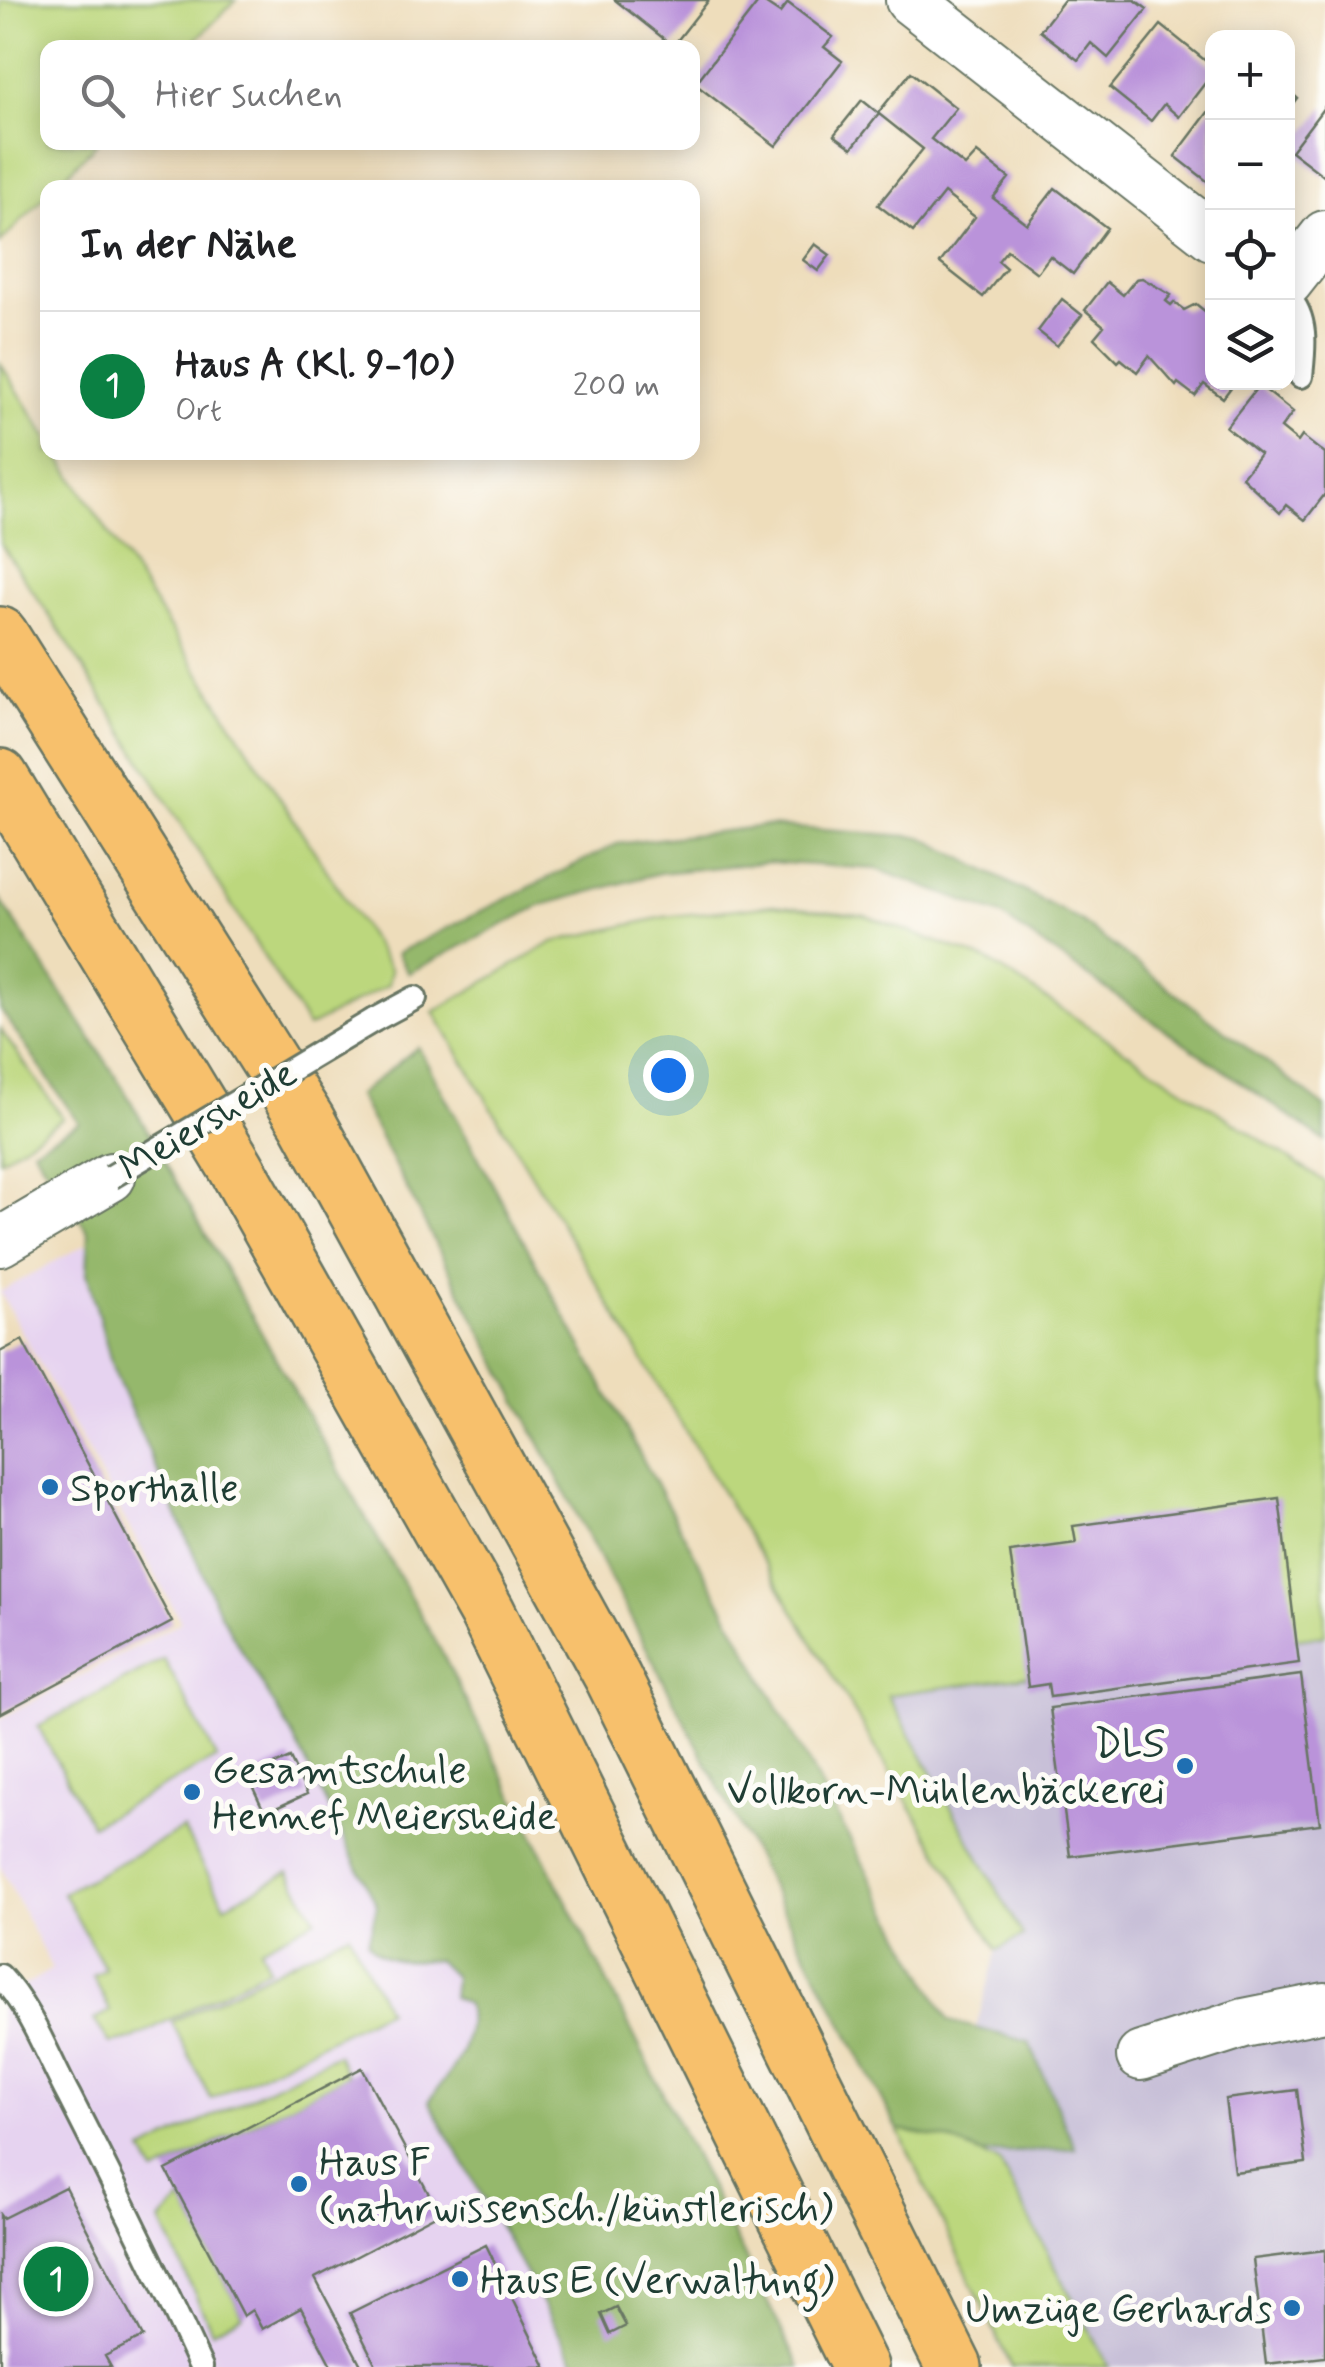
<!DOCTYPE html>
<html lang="de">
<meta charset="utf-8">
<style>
body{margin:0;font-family:Mynerve,sans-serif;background:#f2f2f2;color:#202124}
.controls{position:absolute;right:30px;top:30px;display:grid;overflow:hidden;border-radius:20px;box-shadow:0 5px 25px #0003}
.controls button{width:90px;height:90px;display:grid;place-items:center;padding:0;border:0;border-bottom:2px solid #e0e0e0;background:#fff;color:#202124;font:50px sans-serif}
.you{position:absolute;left:668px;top:1075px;width:35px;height:35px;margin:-25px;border:8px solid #fff;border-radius:50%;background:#1a73e8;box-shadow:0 0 0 15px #1a73e833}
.badge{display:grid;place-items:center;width:65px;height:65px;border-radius:50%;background:#0b8043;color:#fff;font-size:32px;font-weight:700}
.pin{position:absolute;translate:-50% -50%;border:5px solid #fff;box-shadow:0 2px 10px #0006}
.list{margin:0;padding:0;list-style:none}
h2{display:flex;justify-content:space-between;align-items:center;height:130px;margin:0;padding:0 40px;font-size:42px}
h2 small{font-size:32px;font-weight:400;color:#757577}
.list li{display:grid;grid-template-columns:65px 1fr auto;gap:30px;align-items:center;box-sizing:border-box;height:150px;padding:0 40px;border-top:2px solid #e0e0e0}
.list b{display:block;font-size:38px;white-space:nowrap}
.list p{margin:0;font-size:32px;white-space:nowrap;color:#757577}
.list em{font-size:32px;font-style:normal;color:#757577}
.icon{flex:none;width:55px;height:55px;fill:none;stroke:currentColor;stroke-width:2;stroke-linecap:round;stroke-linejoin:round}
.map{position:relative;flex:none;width:1325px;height:2367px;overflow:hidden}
.search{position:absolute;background:#fff;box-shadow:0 5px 25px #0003;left:40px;top:40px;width:660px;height:110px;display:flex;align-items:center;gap:25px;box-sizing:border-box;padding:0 35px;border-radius:20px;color:#757577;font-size:38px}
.panel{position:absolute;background:#fff;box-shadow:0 5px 25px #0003;left:40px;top:180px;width:660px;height:280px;border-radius:20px}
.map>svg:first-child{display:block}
.built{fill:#e6d3f0}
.industrial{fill:#c8c0d8}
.green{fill:#bcd77d;stroke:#6e8a58;stroke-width:2.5}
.forest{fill:#95b86c;stroke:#5a7a50;stroke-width:2.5}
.building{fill:#ba93da}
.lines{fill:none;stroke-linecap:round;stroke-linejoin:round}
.lane-casing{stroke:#677563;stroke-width:28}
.street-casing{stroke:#677563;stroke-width:52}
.highway-casing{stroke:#677563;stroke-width:60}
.lane{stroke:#fff;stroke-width:22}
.street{stroke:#fff;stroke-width:48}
.highway{stroke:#f7c06c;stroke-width:55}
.lane-bridge-casing{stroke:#677563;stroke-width:28;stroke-linecap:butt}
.lane-bridge{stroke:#fff;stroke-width:22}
.poi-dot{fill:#1f6fb2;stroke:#fdfcf7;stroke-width:4}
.labels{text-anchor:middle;stroke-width:10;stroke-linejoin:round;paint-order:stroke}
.street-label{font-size:40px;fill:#1f3d34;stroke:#fdfcf7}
.poi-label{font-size:40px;fill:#1f3d34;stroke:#fdfcf7;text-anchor:start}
</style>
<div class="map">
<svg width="1325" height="2367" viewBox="0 0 1325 2367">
<rect width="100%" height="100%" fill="#fdfcf7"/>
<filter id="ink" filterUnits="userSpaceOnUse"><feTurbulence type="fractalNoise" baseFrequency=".01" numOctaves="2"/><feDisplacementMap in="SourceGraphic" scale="20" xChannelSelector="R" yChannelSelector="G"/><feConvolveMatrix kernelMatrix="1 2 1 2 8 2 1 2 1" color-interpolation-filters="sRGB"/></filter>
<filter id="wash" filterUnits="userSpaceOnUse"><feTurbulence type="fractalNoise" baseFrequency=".0048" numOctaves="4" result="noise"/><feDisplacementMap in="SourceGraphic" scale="40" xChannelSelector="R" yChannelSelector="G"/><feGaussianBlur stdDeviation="2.25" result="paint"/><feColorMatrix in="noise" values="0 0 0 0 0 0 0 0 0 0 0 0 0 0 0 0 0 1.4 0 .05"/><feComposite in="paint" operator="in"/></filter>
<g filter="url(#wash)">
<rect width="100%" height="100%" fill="#edb"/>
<path class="built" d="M 86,1244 L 640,2262 L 688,2367 L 0,2367 L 0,2000 L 52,1969 L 0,1866 L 0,1719 L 181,1622 L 0,1292 Z"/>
<path class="industrial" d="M 1325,1635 L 1325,2367 L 1010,2367 L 898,2130 L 982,2154 L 1075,2148 L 1029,2042 L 976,2028 L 997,1950 L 1023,1936 L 887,1695 Z"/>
<path class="green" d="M 0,0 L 236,0 L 189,47 L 48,48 L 48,142 L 97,143 L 54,187 L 48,188 L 47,194 L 0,243 Z
M 0,363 L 47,437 L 48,452 L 57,453 L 391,970 L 388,985 L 308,1027 L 62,634 L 0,543 Z
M 773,905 L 866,916 L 987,960 L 1325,1182 L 1325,1635 L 888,1695 L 1023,1936 L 997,1950 L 434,1012 L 553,942 L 664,917 Z
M 0,1029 L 63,1118 L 0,1160 Z
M 164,1659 L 217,1758 L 91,1825 L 38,1726 Z
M 183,1829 L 225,1905 L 289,1872 L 316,1919 L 260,1948 L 269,1968 L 132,2039 L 110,2043 L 94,2020 L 110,2011 L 93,1976 L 105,1969 L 63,1893 Z
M 349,1933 L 387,2010 L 211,2099 L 172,2022 Z
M 337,2054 L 347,2076 L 155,2174 L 143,2151 Z
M 898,2130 L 946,2139 L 999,2162 L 1109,2367 L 1012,2367 Z
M 182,2199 L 243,2316 L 212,2331 L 161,2221 Z"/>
<path class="forest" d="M 766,826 L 922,837 L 1079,920 L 1325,1107 L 1325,1141 L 999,914 L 877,869 L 769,862 L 659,873 L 542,905 L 408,973 L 397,953 L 617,844 Z
M 0,899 L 122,1086 L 441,1651 L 800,2367 L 578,2367 L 429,2101 C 451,2071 475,2044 467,2004 L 452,1997 L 454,1977 L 437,1960 C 410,1960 385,1967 368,1942 L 377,1905 L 291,1733 L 220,1614 L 113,1369 L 87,1273 L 89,1233 L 33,1149 L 79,1123 L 0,1009 Z
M 418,1047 L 949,2021 L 1029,2042 L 1075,2148 L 982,2154 L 946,2139 L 898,2130 L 358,1095 Z"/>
<g id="blocks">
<path class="building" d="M 615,0 L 709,0 L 673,46 Z
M 760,0 L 780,13 L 788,3 L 833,37 L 824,47 L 842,61 L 776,146 L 695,84 Z
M 1064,0 L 1135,0 L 1147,9 L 1108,58 L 1091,43 L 1078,60 L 1040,31 Z
M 1161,25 L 1212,66 L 1212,74 L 1179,117 L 1164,104 L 1151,121 L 1110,88 Z
M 911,72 L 956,108 L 931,139 L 965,166 L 977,153 L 1009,178 L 993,198 L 1027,224 L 1055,188 L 1107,228 L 1073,274 L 1050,256 L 1037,273 L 1007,250 L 998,261 L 1006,268 L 983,297 L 940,263 L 975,217 L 944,193 L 913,232 L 878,205 L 923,149 L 879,114 L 852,148 L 834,135 L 862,100 L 878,113 Z
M 1288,90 L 1297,98 L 1288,110 Z
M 1325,106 L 1325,177 L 1291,151 Z
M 1212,107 L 1212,185 L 1175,156 Z
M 815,244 L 830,255 L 818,271 L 803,260 Z
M 1142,278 L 1171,295 L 1166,301 L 1171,305 L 1174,302 L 1184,310 L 1196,304 L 1212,317 L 1212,382 L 1235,382 L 1223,398 L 1204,384 L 1195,396 L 1178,383 L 1176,386 L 1149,356 L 1137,372 L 1121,359 L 1118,362 L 1094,338 L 1104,326 L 1085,310 L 1107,282 L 1123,295 L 1136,279 Z
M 1062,299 L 1082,315 L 1057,346 L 1038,331 Z
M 1259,385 L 1293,412 L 1281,428 L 1298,442 L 1302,436 L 1325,454 L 1325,494 L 1305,520 L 1286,505 L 1280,513 L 1242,477 L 1260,454 L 1226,427 Z
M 22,1340 L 172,1622 L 0,1714 L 0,1352 Z
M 1279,1498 L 1299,1663 L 1050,1697 L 1048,1684 L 1028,1687 L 1010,1552 L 1076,1543 L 1073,1526 Z
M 1301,1675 L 1320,1824 L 1070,1856 L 1050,1708 Z
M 290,1758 L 307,1794 L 265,1813 L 248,1777 Z
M 362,2068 L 439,2213 L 315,2278 L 362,2367 L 332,2367 L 301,2308 L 262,2329 L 252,2310 L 243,2316 L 166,2170 Z
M 1297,2090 L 1306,2163 L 1234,2172 L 1225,2099 Z
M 65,2187 L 143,2337 L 105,2356 L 111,2367 L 0,2367 L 0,2214 L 3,2218 Z
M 486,2245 L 546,2367 L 377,2367 L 350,2313 Z
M 1325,2250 L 1325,2357 L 1266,2364 L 1253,2259 Z
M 616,2307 L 626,2326 L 610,2334 L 601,2314 Z"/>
</g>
</g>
<g filter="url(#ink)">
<use href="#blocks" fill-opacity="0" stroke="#677563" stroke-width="2.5"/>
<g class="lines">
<defs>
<path id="lane" d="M 1288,297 C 1308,318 1304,348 1301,376
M 374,1020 L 415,998
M 0,1976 C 31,2009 48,2057 69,2096 C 115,2186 159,2276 201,2367"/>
<path id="street" d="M 910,0 L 1212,236
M 1288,282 L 1325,235
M 0,1242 L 111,1177
M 1141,2056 L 1244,2023 L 1325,2007"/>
<path id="highway" d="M 0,635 L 307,1121 L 613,1678 L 954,2367
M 0,777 L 236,1167 L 487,1612 L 860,2367"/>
</defs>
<use href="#lane" class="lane-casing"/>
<use href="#street" class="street-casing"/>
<use href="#highway" class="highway-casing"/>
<use href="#lane" class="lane"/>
<use href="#street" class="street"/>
<use href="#highway" class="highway"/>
<defs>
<path id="lane-bridge" d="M 111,1177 L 374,1020"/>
</defs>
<use href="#lane-bridge" class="lane-bridge-casing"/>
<use href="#lane-bridge" class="lane-bridge"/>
</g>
</g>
<g class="poi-dot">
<circle cx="50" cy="1487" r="10"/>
<circle cx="1185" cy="1766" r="10"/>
<circle cx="192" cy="1792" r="10"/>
<circle cx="299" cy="2184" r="10"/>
<circle cx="460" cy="2279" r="10"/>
<circle cx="1292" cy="2308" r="10"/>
</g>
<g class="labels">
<g class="street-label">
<text transform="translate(207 1119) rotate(-31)" y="14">Meiersheide</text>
</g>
<g class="poi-label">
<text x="70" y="1501">Sporthalle</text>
<text x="1165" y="1757" text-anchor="end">DLS<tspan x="1165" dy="46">Vollkorn-Mühlenbäckerei</tspan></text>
<text x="212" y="1783">Gesamtschule<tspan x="212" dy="46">Hennef Meiersheide</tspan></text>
<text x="319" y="2175">Haus F<tspan x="319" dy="46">(naturwissensch./künstlerisch)</tspan></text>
<text x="480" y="2293">Haus E (Verwaltung)</text>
<text x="1272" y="2322" text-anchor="end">Umzüge Gerhards</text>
</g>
</g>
</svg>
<div class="controls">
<button>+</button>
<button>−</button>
<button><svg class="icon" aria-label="locate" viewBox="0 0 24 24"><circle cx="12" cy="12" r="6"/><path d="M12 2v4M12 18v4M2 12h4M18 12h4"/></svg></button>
<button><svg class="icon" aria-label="layers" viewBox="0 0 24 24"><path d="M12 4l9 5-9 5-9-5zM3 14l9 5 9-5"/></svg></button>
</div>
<div class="you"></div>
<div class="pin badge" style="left:56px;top:2279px">1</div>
<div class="search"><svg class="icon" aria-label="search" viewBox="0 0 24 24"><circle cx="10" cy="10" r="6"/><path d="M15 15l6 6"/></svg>Hier suchen</div>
<section class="panel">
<h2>In der Nähe<small></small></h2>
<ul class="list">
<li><span class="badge">1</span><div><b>Haus A (Kl. 9-10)</b><p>Ort</p></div><em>200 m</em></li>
</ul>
</section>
</div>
